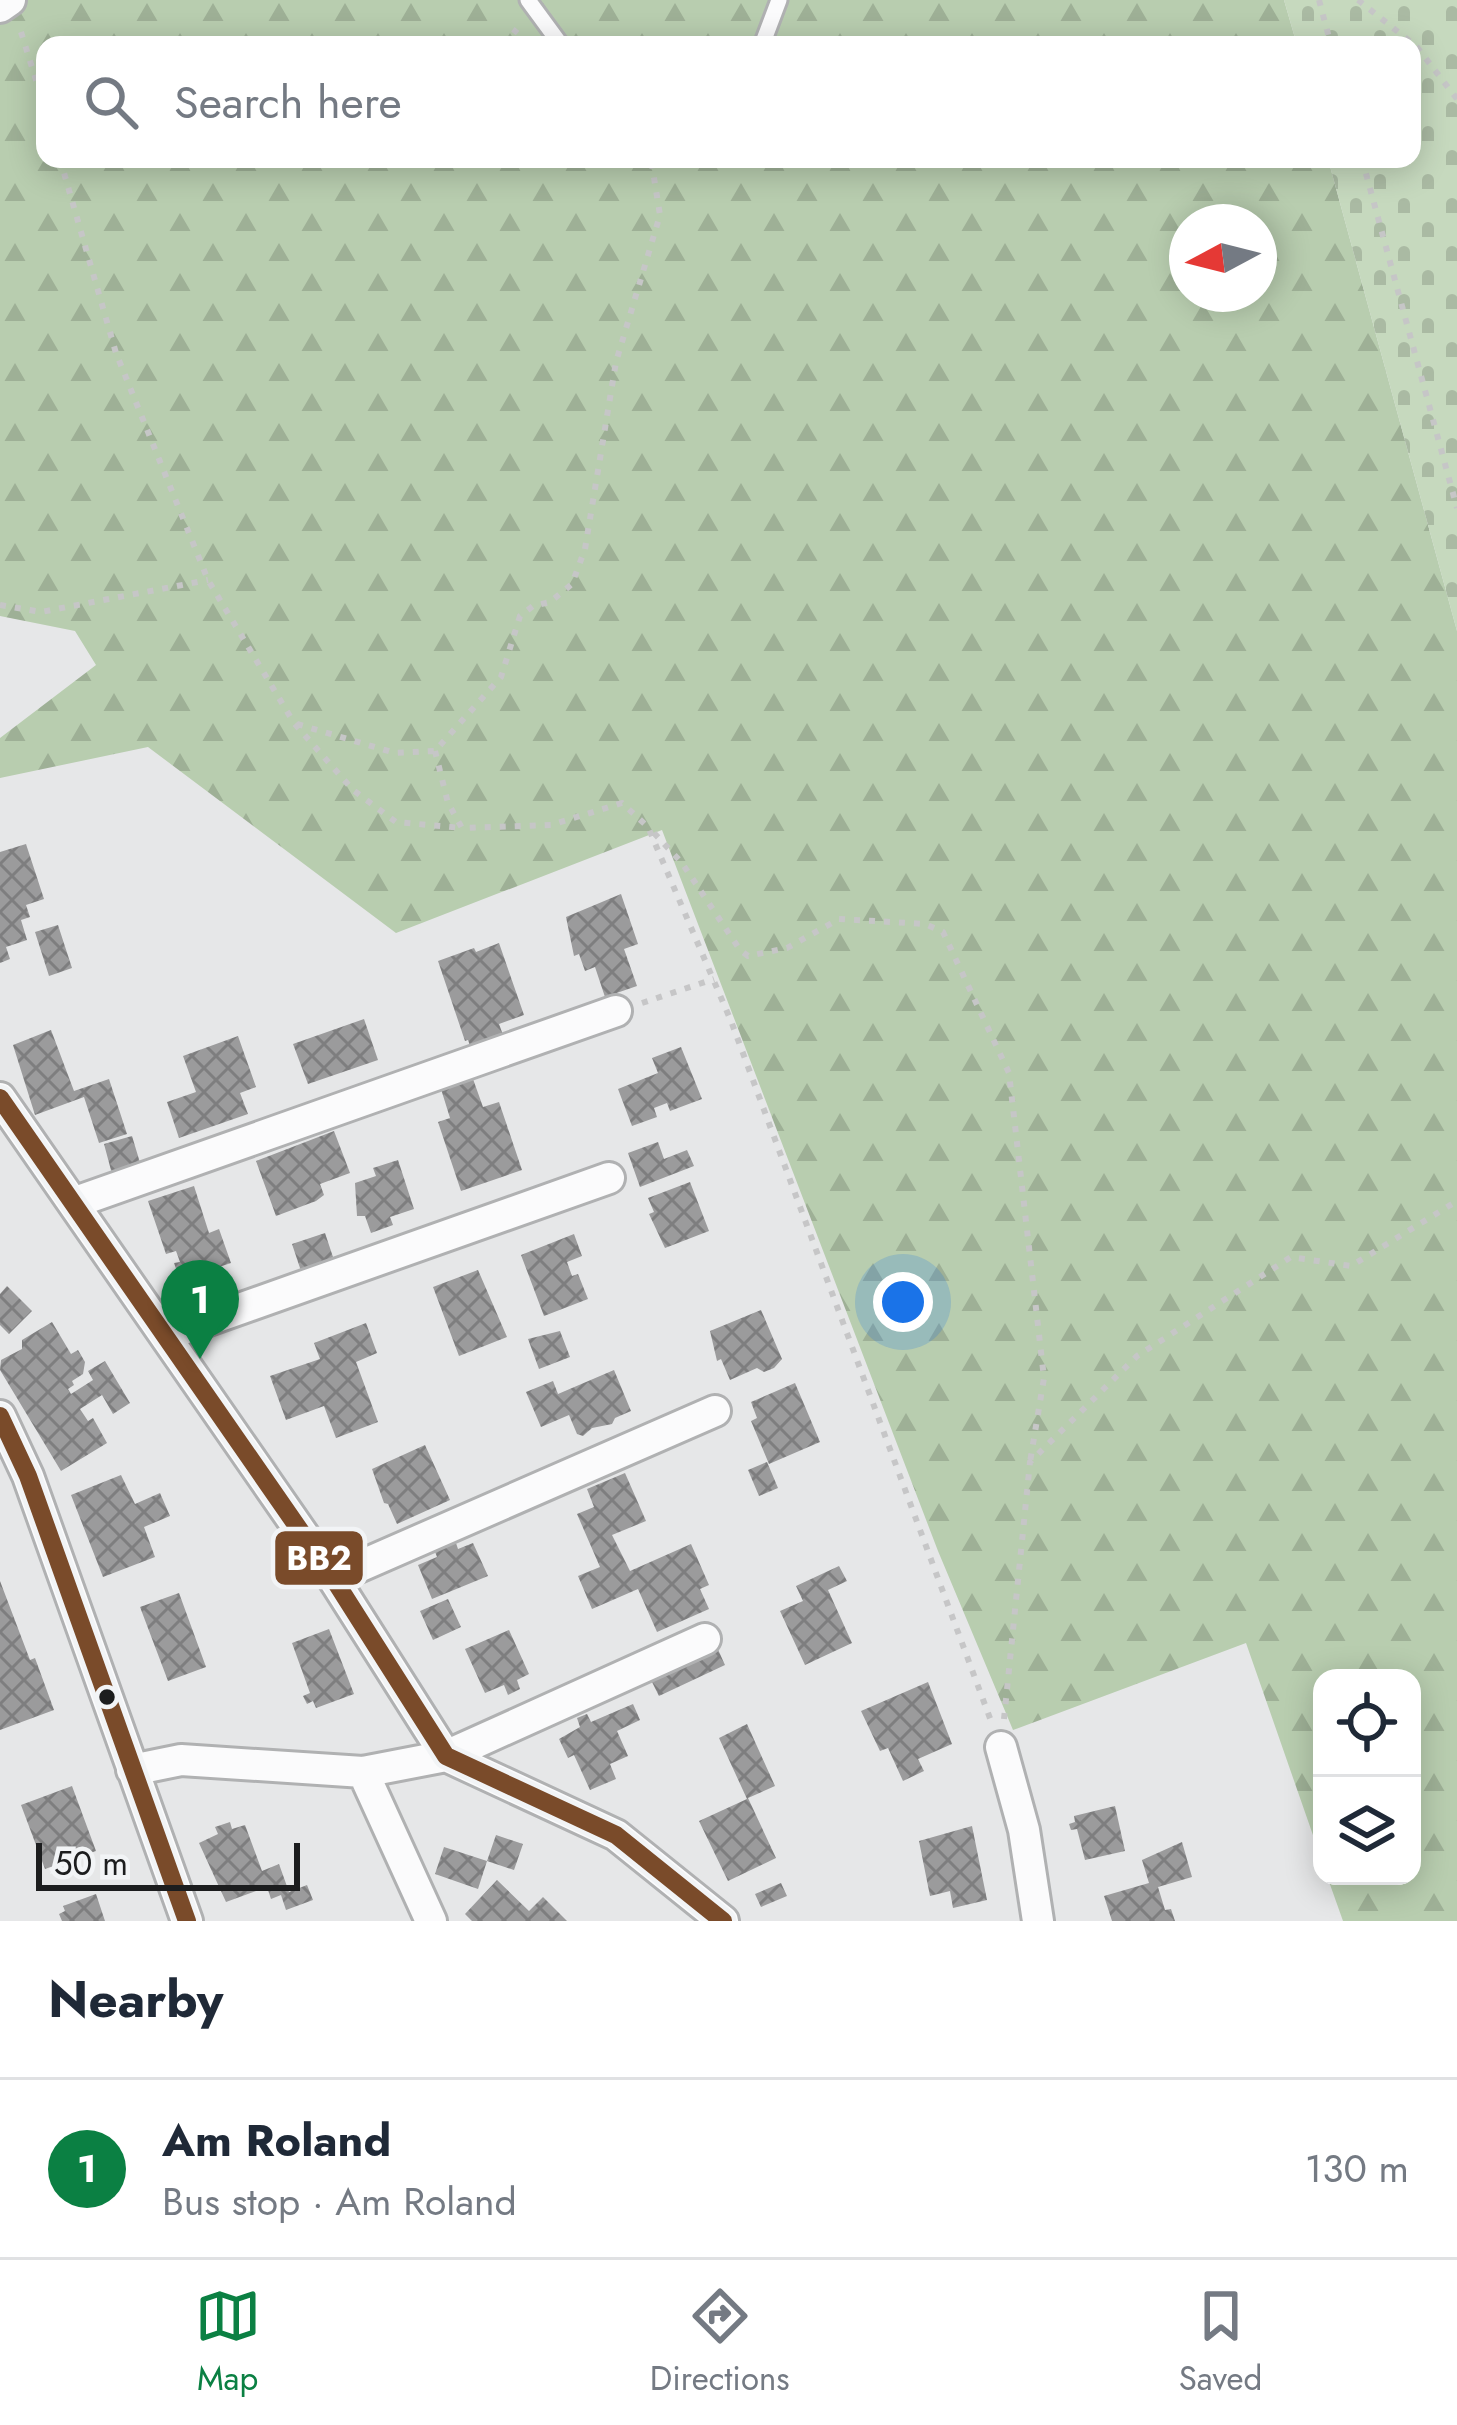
<!DOCTYPE html>
<meta charset="utf-8">
<style>
body{margin:0;font-family:Jost,sans-serif;background:#f2f2f3;color:#1f2937}
.controls{position:absolute;right:36px;bottom:36px;display:grid;overflow:hidden;border-radius:24px;box-shadow:0 6px 30px #0003}
.controls button{width:108px;height:108px;display:grid;place-items:center;padding:0;border:0;border-bottom:3px solid #e0e1e3;background:#fff;color:#1f2937;font:60px sans-serif}
.compass{position:absolute;left:1169px;top:204px;width:108px;height:108px;border-radius:50%;background:#fff;box-shadow:0 6px 30px #0003;rotate:263deg}
.scale{position:absolute;left:36px;bottom:30px;width:264px;box-sizing:border-box;padding-left:12px;border:6px solid #1c1d1e;border-top:0;font-size:33px;line-height:42px;white-space:nowrap;color:#1c1d1e;-webkit-text-stroke:9px #f2f4f6;paint-order:stroke}
.you{position:absolute;left:903px;top:1302px;width:42px;height:42px;margin:-30px;border:9px solid #fff;border-radius:50%;background:#1a73e8;box-shadow:0 0 0 18px #1a73e833}
.badge{display:grid;place-items:center;width:78px;height:78px;border-radius:50%;background:#0b8043;color:#fff;font-size:39px;font-weight:700}
.pin{position:absolute;translate:-50% -99px;filter:drop-shadow(0 3px 6px #0008)}
.pin::after{content:'';position:absolute;top:63px;width:42px;height:36px;background:inherit;clip-path:polygon(0 0,100% 0,50% 100%)}
.list{margin:0;padding:0;list-style:none}
h2{display:flex;justify-content:space-between;align-items:center;height:156px;margin:0;padding:0 48px;font-size:51px}
h2 small{font-size:39px;font-weight:400;color:#747a83}
.list li{display:grid;grid-template-columns:78px 1fr auto;gap:36px;align-items:center;box-sizing:border-box;height:180px;padding:0 48px;border-top:3px solid #e0e1e3}
.list b{display:block;font-size:45px;white-space:nowrap}
.list p{margin:0;font-size:39px;white-space:nowrap;color:#747a83}
.list em{font-size:39px;font-style:normal;color:#747a83}
.icon{flex:none;width:66px;height:66px;fill:none;stroke:currentColor;stroke-width:2;stroke-linecap:round;stroke-linejoin:round}
.map{position:relative;flex:none;width:1457px;height:1921px;overflow:hidden}
.search{position:absolute;background:#fff;box-shadow:0 6px 30px #0003;left:36px;right:36px;top:36px;height:132px;display:flex;align-items:center;gap:30px;box-sizing:border-box;padding:0 42px;border-radius:24px;color:#747a83;font-size:45px}
.sheet{height:336px;background:#fff}
nav{display:flex;justify-content:space-around;align-items:center;box-sizing:border-box;height:168px;border-top:3px solid #e0e1e3;background:#fff;font-size:33px;color:#747a83}
nav a{display:grid;justify-items:center;gap:6px}
nav .on{color:#0b8043}
.map>svg:first-child{display:block}
.forest{fill:url(#forest-firs);fill-rule:evenodd}
.cemetery{fill:url(#cemetery-stones)}
.building{fill:url(#building-cross-hatch)}
.lines{fill:none;stroke-linecap:round;stroke-linejoin:round}
.service-casing{stroke:#b0b1b2;stroke-width:21}
.minor-casing{stroke:#b0b1b2;stroke-width:36}
.path{stroke:#c6c6c7;stroke-width:6;stroke-dasharray:6 9;stroke-linecap:butt}
.service{stroke:#fbfbfc;stroke-width:15}
.minor{stroke:#fbfbfc;stroke-width:30}
.bus-1-casing{stroke:#f2f4f6;stroke-width:27}
.bus-1{stroke:#7a4b2a;stroke-width:18}
.bus-dot{fill:#1c1d1e;stroke:#f2f4f6;stroke-width:4.5}
.line-badge{stroke:#f2f4f6;stroke-width:4.5}
.badge-label{font-size:33px;text-anchor:middle;font-weight:bold;fill:#fff}
</style>
<div class="map">
<svg width="1457" height="1921" viewBox="0 0 1457 1921">
<defs>
<pattern id="forest-firs" width="22" height="20" patternUnits="userSpaceOnUse" patternTransform="scale(3)"><rect width="22" height="20" fill="#b8cdaf"/><path d="M5 1l3.5 6h-7zM16 11l3.5 6h-7z" fill="#9eb096"/></pattern>
<pattern id="cemetery-stones" width="16" height="16" patternUnits="userSpaceOnUse" patternTransform="scale(3)"><rect width="16" height="16" fill="#c6d9be"/><path d="M2 7V4a2 2 0 0 1 4 0v3zM10 15v-3a2 2 0 0 1 4 0v3z" fill="#aabaa3"/></pattern>
<pattern id="building-cross-hatch" width="8" height="8" patternUnits="userSpaceOnUse" patternTransform="scale(3)"><rect width="8" height="8" fill="#9b9b9c"/><path d="M0 0l8 8M0 8l8-8" fill="none" stroke="#7e7e7f"/></pattern>
</defs>
<rect width="100%" height="100%" fill="#e6e7e8"/>
<path class="forest" d="M 22,0 L 1284,0 L 1297,45 L 45,45 L 45,159 L 1328,159 L 1457,631 L 1457,1921 L 1343,1921 L 1327,1876 L 1412,1876 L 1412,1678 L 1322,1678 L 1322,1861 L 1246,1643 L 1013,1730 L 938,1551 L 662,830 L 396,933 L 148,747 L 0,778 L 0,738 L 96,665 L 75,631 L 0,616 L 0,8 ZM 1187,222 L 1259,222 L 1259,294 L 1187,294 Z"/>
<path class="cemetery" d="M 1284,0 L 1457,0 L 1457,631 L 1328,159 L 1412,159 L 1412,45 L 1297,45 Z"/>
<path class="building" d="M 26,844 L 44,899 L 26,905 L 30,917 L 21,920 L 27,940 L 6,947 L 10,959 L 0,963 L 0,852 Z
M 621,894 L 638,944 L 624,949 L 637,986 L 605,997 L 595,967 L 585,971 L 579,954 L 574,956 L 566,917 Z
M 58,925 L 72,968 L 49,976 L 35,932 Z
M 499,943 L 524,1015 L 499,1024 L 506,1043 L 473,1054 L 468,1040 L 465,1041 L 438,961 L 474,948 L 476,952 Z
M 364,1019 L 378,1060 L 308,1084 L 293,1044 Z
M 51,1030 L 74,1091 L 109,1079 L 127,1134 L 99,1143 L 84,1097 L 35,1115 L 13,1045 Z
M 238,1036 L 256,1087 L 240,1093 L 248,1114 L 179,1138 L 167,1102 L 196,1092 L 183,1056 Z
M 681,1047 L 702,1099 L 670,1111 L 667,1103 L 654,1108 L 657,1117 L 632,1126 L 618,1089 L 658,1073 L 652,1058 Z
M 473,1079 L 483,1107 L 499,1102 L 522,1170 L 461,1191 L 438,1122 L 450,1118 L 441,1089 Z
M 334,1131 L 350,1173 L 320,1184 L 324,1195 L 316,1201 L 276,1216 L 256,1161 Z
M 132,1136 L 141,1166 L 112,1174 L 104,1144 Z
M 658,1142 L 664,1159 L 687,1150 L 694,1166 L 640,1187 L 628,1153 Z
M 398,1160 L 414,1209 L 390,1217 L 393,1225 L 371,1233 L 365,1216 L 357,1216 L 355,1183 L 376,1176 L 373,1168 Z
M 690,1182 L 709,1231 L 665,1248 L 649,1214 L 654,1212 L 648,1198 Z
M 194,1186 L 209,1233 L 219,1229 L 231,1263 L 180,1280 L 174,1263 L 180,1262 L 176,1251 L 166,1254 L 148,1201 Z
M 325,1233 L 335,1263 L 302,1274 L 292,1244 Z
M 574,1234 L 582,1256 L 567,1262 L 572,1276 L 578,1274 L 588,1299 L 544,1316 L 521,1255 Z
M 478,1270 L 507,1337 L 459,1356 L 433,1287 Z
M 7,1286 L 32,1311 L 9,1334 L 0,1325 L 0,1294 Z
M 761,1310 L 782,1359 L 774,1368 L 764,1372 L 757,1368 L 730,1380 L 721,1359 L 717,1361 L 710,1331 Z
M 52,1322 L 71,1354 L 78,1350 L 85,1362 L 83,1374 L 72,1381 L 74,1385 L 68,1389 L 71,1394 L 93,1380 L 88,1371 L 105,1361 L 130,1403 L 113,1414 L 102,1395 L 80,1409 L 88,1421 L 93,1418 L 107,1443 L 61,1471 L 0,1370 L 1,1360 L 22,1349 L 22,1340 Z
M 366,1323 L 377,1353 L 356,1362 L 378,1422 L 336,1438 L 324,1406 L 286,1420 L 270,1376 L 320,1359 L 314,1343 Z
M 560,1331 L 570,1357 L 539,1369 L 528,1339 Z
M 614,1370 L 631,1411 L 615,1418 L 612,1424 L 592,1428 L 583,1436 L 577,1434 L 569,1415 L 541,1427 L 526,1392 L 553,1381 L 558,1394 Z
M 795,1383 L 820,1442 L 769,1464 L 751,1421 L 757,1418 L 751,1402 Z
M 425,1445 L 450,1500 L 397,1524 L 388,1504 L 384,1503 L 372,1469 Z
M 767,1462 L 778,1488 L 759,1496 L 748,1470 Z
M 625,1473 L 646,1521 L 612,1535 L 630,1571 L 691,1544 L 709,1585 L 700,1589 L 709,1609 L 657,1632 L 638,1589 L 592,1609 L 578,1576 L 600,1567 L 577,1514 L 594,1507 L 587,1489 Z
M 121,1475 L 135,1504 L 160,1493 L 170,1516 L 144,1527 L 155,1557 L 103,1577 L 71,1495 Z
M 455,1540 L 458,1549 L 473,1543 L 488,1576 L 432,1599 L 418,1565 L 437,1557 L 434,1549 Z
M 839,1566 L 847,1581 L 828,1590 L 852,1643 L 805,1665 L 780,1611 L 803,1601 L 796,1586 Z
M 0,1581 L 30,1660 L 35,1658 L 54,1710 L 0,1730 Z
M 179,1593 L 206,1667 L 168,1681 L 140,1607 Z
M 448,1599 L 461,1627 L 433,1640 L 420,1611 Z
M 329,1629 L 354,1694 L 316,1708 L 313,1701 L 307,1704 L 303,1696 L 310,1693 L 292,1643 Z
M 509,1630 L 529,1674 L 517,1680 L 520,1689 L 508,1695 L 504,1685 L 485,1693 L 465,1649 Z
M 715,1643 L 725,1665 L 659,1696 L 648,1674 Z
M 928,1682 L 952,1744 L 918,1759 L 924,1771 L 903,1781 L 888,1748 L 880,1751 L 861,1711 Z
M 633,1704 L 640,1720 L 617,1731 L 628,1756 L 610,1764 L 616,1779 L 590,1790 L 574,1755 L 568,1758 L 559,1739 L 580,1727 L 577,1718 L 587,1714 L 591,1722 Z
M 747,1724 L 775,1786 L 748,1798 L 776,1858 L 728,1881 L 699,1821 L 747,1799 L 719,1738 Z
M 72,1786 L 96,1851 L 45,1869 L 21,1805 Z
M 1115,1806 L 1125,1851 L 1085,1860 L 1077,1829 L 1071,1830 L 1069,1824 L 1075,1822 L 1074,1816 Z
M 230,1822 L 232,1829 L 245,1825 L 262,1871 L 279,1864 L 289,1892 L 307,1885 L 313,1900 L 286,1910 L 281,1895 L 271,1899 L 267,1887 L 226,1902 L 199,1843 L 218,1834 L 215,1827 Z
M 972,1826 L 987,1900 L 953,1908 L 950,1891 L 930,1896 L 919,1841 Z
M 496,1835 L 523,1844 L 514,1870 L 487,1861 Z
M 1182,1842 L 1192,1877 L 1158,1887 L 1165,1910 L 1171,1909 L 1175,1921 L 1112,1921 L 1104,1896 L 1149,1883 L 1142,1860 Z
M 444,1847 L 487,1861 L 478,1889 L 435,1874 Z
M 497,1880 L 529,1911 L 543,1897 L 567,1921 L 472,1921 L 465,1914 Z
M 781,1883 L 787,1896 L 761,1907 L 755,1894 Z
M 96,1894 L 105,1921 L 62,1921 L 59,1914 L 65,1911 L 63,1906 Z"/>
<g class="lines">
<defs>
<path id="service" d="M 528,0 L 561,45
M 762,45 L 779,0"/>
<path id="minor" d="M 0,7 L 10,0
M 0,1098 L 333,1578 L 446,1756 L 616,1835 L 723,1921
M 73,1203 L 616,1011
M 166,1335 L 609,1178
M 0,1416 L 28,1476 L 187,1921
M 333,1578 L 715,1411
M 1001,1747 L 1024,1830 L 1038,1921
M 132,1770 L 181,1760 L 363,1772 L 446,1756 L 705,1639
M 363,1772 L 431,1921"/>
</defs>
<use href="#service" class="service-casing"/>
<use href="#minor" class="minor-casing"/>
<path class="path" d="M 1319,0 L 1331,45
M 1358,0 L 1417,47 L 1457,99
M 21,32 L 45,109
M 504,45 L 517,29
M 60,159 L 116,353 L 208,580 L 294,723 L 353,790 L 396,822 L 462,828
M 1362,159 L 1457,508
M 0,605 L 41,612 L 208,580
M 297,724 L 395,753 L 435,751 L 501,677 L 520,616 L 533,606 L 550,602 L 572,584 L 585,549 L 616,362 L 660,215 L 651,159
M 435,751 L 448,803 L 462,828 L 551,825 L 622,803 L 648,827 L 731,1021 L 991,1721
M 654,833 L 682,863 L 740,950 L 748,956 L 787,948 L 839,919 L 925,924 L 943,932 L 1009,1073 L 1044,1378 L 1030,1462
M 642,1003 L 714,979
M 1004,1719 L 1030,1462 L 1137,1356 L 1291,1257 L 1351,1266 L 1457,1201"/>
<use href="#service" class="service"/>
<use href="#minor" class="minor"/>
<defs>
<path id="bus-1" d="M 0,1098 L 333,1578 L 446,1756 L 616,1835 L 723,1921
M 0,1416 L 28,1476 L 187,1921"/>
</defs>
<use href="#bus-1" class="bus-1-casing"/>
<use href="#bus-1" class="bus-1"/>
</g>
<circle class="bus-dot" cx="107" cy="1697" r="10"/>
<rect class="line-badge" x="273" y="1529" width="92" height="58" rx="12" fill="#7a4b2a"/>
<g class="badge-label">
<text x="319" y="1570">BB2</text>
</g>
</svg>
<div class="controls">
<button><svg class="icon" aria-label="locate" viewBox="0 0 24 24"><circle cx="12" cy="12" r="6"/><path d="M12 2v4M12 18v4M2 12h4M18 12h4"/></svg></button>
<button><svg class="icon" aria-label="layers" viewBox="0 0 24 24"><path d="M12 4l9 5-9 5-9-5zM3 14l9 5 9-5"/></svg></button>
</div>
<svg class="compass" viewBox="-18 -18 36 36"><path d="M0-13l5 13h-10z" fill="#e53935"/><path d="M0 13l5-13h-10z" fill="#747a83"/></svg>
<div class="scale">50 m</div>
<div class="you"></div>
<div class="pin badge" style="left:200px;top:1359px">1</div>
<div class="search"><svg class="icon" aria-label="search" viewBox="0 0 24 24"><circle cx="10" cy="10" r="6"/><path d="M15 15l6 6"/></svg>Search here</div>
</div>
<section class="sheet">
<h2>Nearby<small></small></h2>
<ul class="list">
<li><span class="badge">1</span><div><b>Am Roland</b><p>Bus stop · Am Roland</p></div><em>130 m</em></li>
</ul>
</section>
<nav>
<a class="on"><svg class="icon" aria-label="map" viewBox="0 0 24 24"><path d="M3 6l6-2 6 2 6-2v14l-6 2-6-2-6 2zM9 4v14M15 6v14"/></svg>Map</a>
<a><svg class="icon" aria-label="directions" viewBox="0 0 24 24"><path d="M12 3l9 9-9 9-9-9zM9 14v-3h6M13 9l2 2-2 2"/></svg>Directions</a>
<a><svg class="icon" aria-label="saved" viewBox="0 0 24 24"><path d="M7 4h10v16l-5-4-5 4z"/></svg>Saved</a>
</nav>
